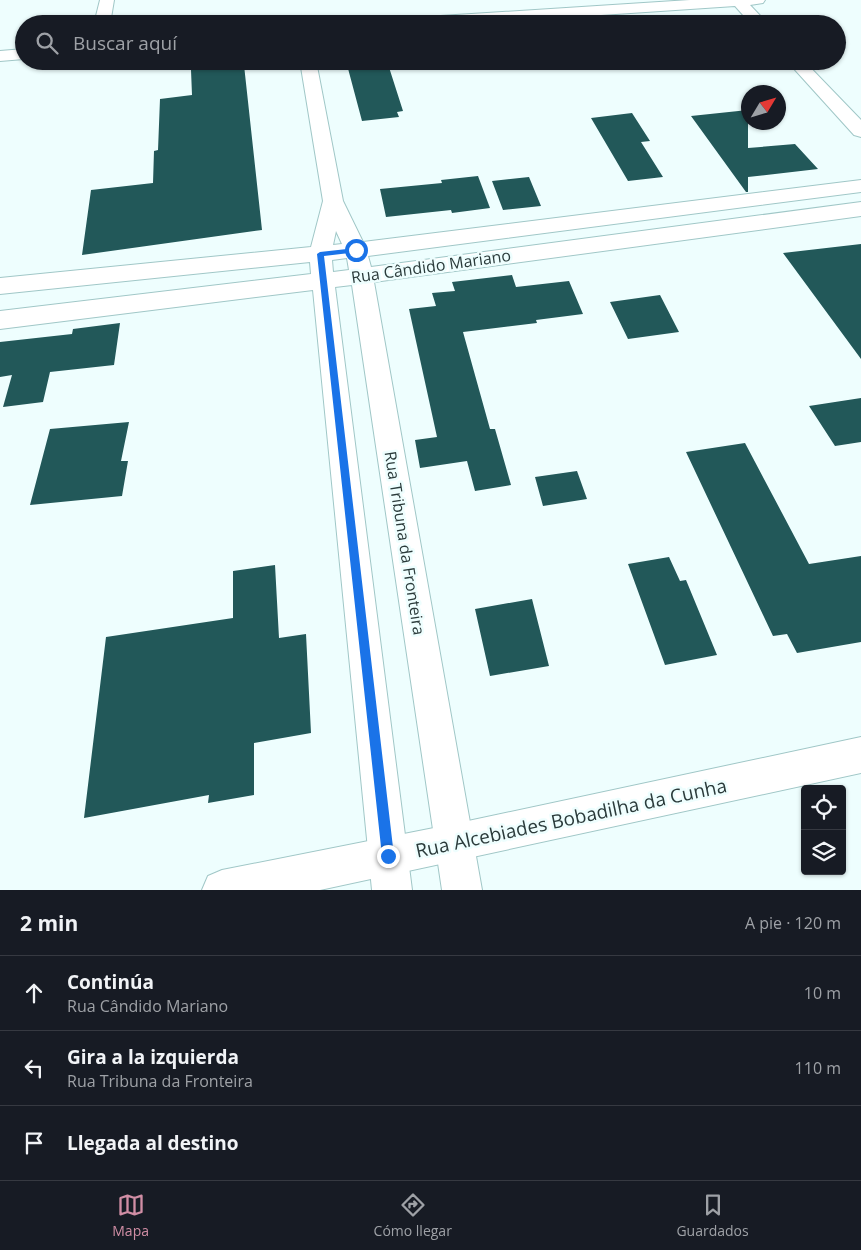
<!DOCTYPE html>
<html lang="es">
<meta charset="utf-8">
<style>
body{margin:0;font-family:"Open Sans",sans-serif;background:#20242c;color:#f1f3f6}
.controls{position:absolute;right:15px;bottom:15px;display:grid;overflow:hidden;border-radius:5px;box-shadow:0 1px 4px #0004}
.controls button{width:45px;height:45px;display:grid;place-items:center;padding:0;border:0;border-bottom:1px solid #363941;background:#171b24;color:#f1f3f6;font:25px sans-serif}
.compass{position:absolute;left:741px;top:85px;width:45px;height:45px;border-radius:50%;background:#171b24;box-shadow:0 1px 4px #0004;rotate:52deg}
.stop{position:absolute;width:15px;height:15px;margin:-11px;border:4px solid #1a73e8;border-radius:50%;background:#fff}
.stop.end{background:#1a73e8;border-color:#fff;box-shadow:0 1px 5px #0008}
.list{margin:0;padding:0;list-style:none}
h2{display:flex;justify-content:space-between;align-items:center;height:65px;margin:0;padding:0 20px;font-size:21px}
h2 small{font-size:16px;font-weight:400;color:#9ea1a6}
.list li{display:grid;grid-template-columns:32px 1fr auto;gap:15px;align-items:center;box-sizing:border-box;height:75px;padding:0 20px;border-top:1px solid #363941}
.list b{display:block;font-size:19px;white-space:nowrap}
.list p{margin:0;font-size:16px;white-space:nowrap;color:#9ea1a6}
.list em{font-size:16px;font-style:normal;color:#9ea1a6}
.icon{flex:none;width:28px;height:28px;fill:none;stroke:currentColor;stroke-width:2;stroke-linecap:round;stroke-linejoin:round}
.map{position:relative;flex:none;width:861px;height:890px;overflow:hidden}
.search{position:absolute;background:#171b24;box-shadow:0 1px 4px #0004;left:15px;right:15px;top:15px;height:55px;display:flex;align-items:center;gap:12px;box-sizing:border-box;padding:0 18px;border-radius:28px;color:#9ea1a6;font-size:19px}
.sheet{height:290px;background:#171b24}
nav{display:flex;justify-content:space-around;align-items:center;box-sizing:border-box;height:70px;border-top:1px solid #363941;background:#171b24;font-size:14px;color:#9ea1a6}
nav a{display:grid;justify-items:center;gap:2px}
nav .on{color:#d18ea5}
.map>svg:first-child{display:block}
.building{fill:#225859}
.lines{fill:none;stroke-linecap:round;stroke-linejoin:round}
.minor-casing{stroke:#a0c7c7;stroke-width:2}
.tertiary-casing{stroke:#a0c7c7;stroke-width:2}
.minor{fill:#fff;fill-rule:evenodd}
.tertiary{fill:#fff;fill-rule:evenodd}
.route{fill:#1a73e8}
.labels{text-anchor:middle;stroke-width:5;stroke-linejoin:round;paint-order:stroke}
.street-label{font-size:16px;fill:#2b3b3b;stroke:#eefefe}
.near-street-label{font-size:19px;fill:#2b3b3b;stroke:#eefefe}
</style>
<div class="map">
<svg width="861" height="890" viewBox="0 0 861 890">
<rect width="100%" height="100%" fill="#eefefe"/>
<path class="building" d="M 346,61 L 387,61 L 403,111 L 397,112 L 399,117 L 362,121 Z
M 244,65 L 262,230 L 82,255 L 91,190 L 153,183 L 154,151 L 158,150 L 160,99 L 192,95 L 191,70 Z
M 748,110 L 748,148 L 795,144 L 818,169 L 748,177 L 748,192 L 746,192 L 691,116 Z
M 632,113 L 650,141 L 641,142 L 663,177 L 628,181 L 591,118 Z
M 478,176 L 490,208 L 452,213 L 451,210 L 386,217 L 380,189 L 442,183 L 441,180 Z
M 529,177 L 541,206 L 503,210 L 492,181 Z
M 861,244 L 861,359 L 783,253 Z
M 512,275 L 516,287 L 569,281 L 583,314 L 536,320 L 537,323 L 463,332 L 490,429 L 495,429 L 511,485 L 475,491 L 467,461 L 420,468 L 415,440 L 437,437 L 409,309 L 436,306 L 432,293 L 455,291 L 452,282 Z
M 660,295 L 679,332 L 628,339 L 610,302 Z
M 120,323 L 114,365 L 50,372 L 43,402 L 3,407 L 12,375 L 0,377 L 0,342 L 72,334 L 73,329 Z
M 861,398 L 861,442 L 835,446 L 809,406 Z
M 129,422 L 121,461 L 128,461 L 122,496 L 30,505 L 50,429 Z
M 745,443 L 809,564 L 861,556 L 861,642 L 797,653 L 787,634 L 773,636 L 686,452 Z
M 577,471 L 587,499 L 543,506 L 535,477 Z
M 669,557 L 680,581 L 686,580 L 717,655 L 665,665 L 628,564 Z
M 275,565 L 279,638 L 306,634 L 311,733 L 254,743 L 254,795 L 208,803 L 209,795 L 84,818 L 106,637 L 233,618 L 233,571 Z
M 532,599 L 549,666 L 490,676 L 475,609 Z"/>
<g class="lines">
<defs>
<path id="minor" d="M 100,0 L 114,0 L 110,24 L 94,24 Z
M 690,0 L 765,0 L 763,3 L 750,5 L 768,24 L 751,24 L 735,6 L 467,24 L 386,24 L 389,21 L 394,19 Z
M 24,49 L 24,59 L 0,61 L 0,51 Z
M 300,61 L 316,61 L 343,201 L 363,242 L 861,180 L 861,192 L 368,256 L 371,267 L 861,202 L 861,216 L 374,282 L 482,890 L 442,890 L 352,285 L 335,287 L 412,890 L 372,890 L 313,290 L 0,329 L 0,311 L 311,274 L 310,262 L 0,294 L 0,278 L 311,247 L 323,201 ZM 336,231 L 342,244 L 333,245 ZM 347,258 L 349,270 L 333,272 L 332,260 Z
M 787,61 L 804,61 L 861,120 L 861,137 L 854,135 Z"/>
<path id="tertiary" d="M 861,737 L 861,773 L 320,890 L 202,890 L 208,876 L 222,870 L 454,824 Z"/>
</defs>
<use href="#minor" class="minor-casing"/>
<use href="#tertiary" class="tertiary-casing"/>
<use href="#minor" class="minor"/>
<use href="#tertiary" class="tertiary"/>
</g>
<path class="route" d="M 356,248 L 358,248 L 358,252 L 324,256 L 394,856 L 392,861 L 388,862 L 384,861 L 382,856 L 317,254 L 320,252 Z"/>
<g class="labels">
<g class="street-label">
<text transform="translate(431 266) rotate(-8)" y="6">Rua Cândido Mariano</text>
<text transform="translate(405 543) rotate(81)" y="6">Rua Tribuna da Fronteira</text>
</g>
<g class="near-street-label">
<text transform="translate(571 818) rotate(-12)" y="7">Rua Alcebiades Bobadilha da Cunha</text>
</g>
</g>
</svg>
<div class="controls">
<button><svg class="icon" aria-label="locate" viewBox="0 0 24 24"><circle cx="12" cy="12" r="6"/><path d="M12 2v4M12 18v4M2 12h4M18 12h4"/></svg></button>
<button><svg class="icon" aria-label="layers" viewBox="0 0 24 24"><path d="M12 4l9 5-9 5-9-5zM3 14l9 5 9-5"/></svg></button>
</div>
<svg class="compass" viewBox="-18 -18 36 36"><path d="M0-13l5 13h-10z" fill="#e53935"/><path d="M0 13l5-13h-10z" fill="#9ea1a6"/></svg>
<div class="stop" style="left:356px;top:250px"></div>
<div class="stop end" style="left:388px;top:856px"></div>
<div class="search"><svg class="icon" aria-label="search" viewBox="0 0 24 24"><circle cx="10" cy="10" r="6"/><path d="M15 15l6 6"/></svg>Buscar aquí</div>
</div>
<section class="sheet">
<h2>2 min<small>A pie · 120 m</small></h2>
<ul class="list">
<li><svg class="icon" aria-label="ahead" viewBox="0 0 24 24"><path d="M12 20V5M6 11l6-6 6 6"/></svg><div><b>Continúa</b><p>Rua Cândido Mariano</p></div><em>10 m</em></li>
<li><svg class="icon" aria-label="left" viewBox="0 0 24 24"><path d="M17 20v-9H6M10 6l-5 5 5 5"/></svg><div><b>Gira a la izquierda</b><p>Rua Tribuna da Fronteira</p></div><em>110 m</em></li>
<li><svg class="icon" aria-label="arrive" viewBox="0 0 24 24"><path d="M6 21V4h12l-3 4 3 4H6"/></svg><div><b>Llegada al destino</b></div></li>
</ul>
</section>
<nav>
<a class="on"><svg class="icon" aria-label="map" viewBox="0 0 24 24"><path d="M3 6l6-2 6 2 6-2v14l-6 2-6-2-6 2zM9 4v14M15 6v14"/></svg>Mapa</a>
<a><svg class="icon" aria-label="directions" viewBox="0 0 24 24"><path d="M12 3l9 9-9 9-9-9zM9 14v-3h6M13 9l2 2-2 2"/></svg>Cómo llegar</a>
<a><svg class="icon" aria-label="saved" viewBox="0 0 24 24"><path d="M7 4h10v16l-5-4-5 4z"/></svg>Guardados</a>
</nav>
